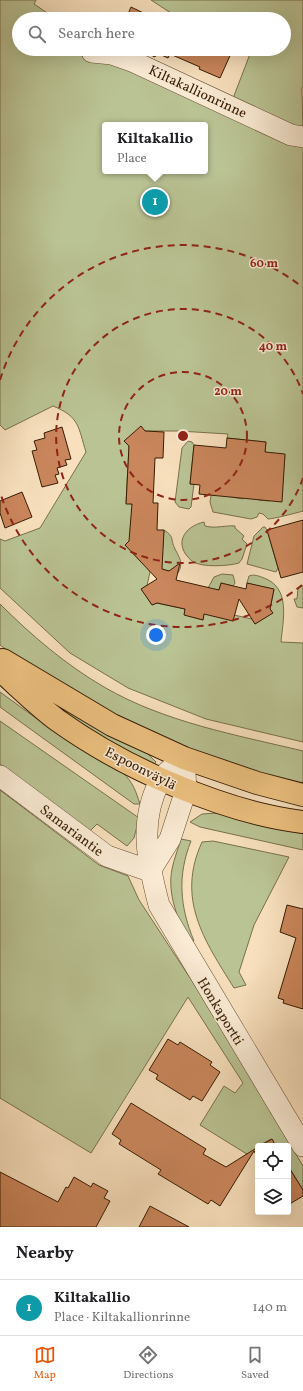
<!DOCTYPE html>
<meta charset="utf-8">
<style>
body{margin:0;font-family:Vollkorn,serif;background:#f6f6f6;color:#202124}
.controls{position:absolute;right:12px;bottom:12px;display:grid;overflow:hidden;border-radius:4px;box-shadow:0 4px 16px #0002}
.controls button{width:36px;height:36px;display:grid;place-items:center;padding:0;border:0;border-bottom:1px solid #e0e0e0;background:#fff;color:#202124;font:20px sans-serif}
.you{position:absolute;left:156px;top:635px;width:14px;height:14px;margin:-10px;border:3px solid #fff;border-radius:50%;background:#1a73e8;box-shadow:0 0 0 6px #1a73e833}
.badge{display:grid;place-items:center;width:26px;height:26px;border-radius:50%;background:#ea580c;color:#fff;font-size:13px;font-weight:700}
.pin{position:absolute;translate:-50% -50%;border:2px solid #fff;box-shadow:0 1px 4px #0006}
.popup{position:absolute;left:102px;top:122px;width:106px;height:52px;box-sizing:border-box;display:grid;place-content:center;border-radius:4px;background:#fff;filter:drop-shadow(0 1px 3px #0005);font-size:13px;white-space:nowrap;color:#757577}
.popup b{font-size:15px;color:#202124}
.popup::after{content:'';position:absolute;left:50%;top:100%;margin-left:-8px;border:8px solid transparent;border-top-color:#fff}
.list{margin:0;padding:0;list-style:none}
h2{display:flex;justify-content:space-between;align-items:center;height:52px;margin:0;padding:0 16px;font-size:17px}
h2 small{font-size:13px;font-weight:400;color:#757577}
.list li{display:grid;grid-template-columns:26px 1fr auto;gap:12px;align-items:center;box-sizing:border-box;height:56px;padding:0 16px;border-top:1px solid #e0e0e0}
.list b{display:block;font-size:15px;white-space:nowrap}
.list p{margin:0;font-size:13px;white-space:nowrap;color:#757577}
.list em{font-size:13px;font-style:normal;color:#757577}
.icon{flex:none;width:22px;height:22px;fill:none;stroke:currentColor;stroke-width:2;stroke-linecap:round;stroke-linejoin:round}
.map{position:relative;flex:none;width:303px;height:1227px;overflow:hidden}
.search{position:absolute;background:#fff;box-shadow:0 4px 16px #0002;left:12px;right:12px;top:12px;height:44px;display:flex;align-items:center;gap:10px;box-sizing:border-box;padding:0 14px;border-radius:22px;color:#757577;font-size:15px}
.sheet{height:108px;background:#fff}
nav{display:flex;justify-content:space-around;align-items:center;box-sizing:border-box;height:56px;border-top:1px solid #e0e0e0;background:#fff;font-size:11px;color:#757577}
nav a{display:grid;justify-items:center;gap:2px}
nav .on{color:#ea580c}
.map>svg:first-child{display:block}
.green{fill:#bac394;stroke:#78704b;fill-rule:evenodd}
.building{fill:#ca865c;stroke:#371c02}
.lines{fill:none;stroke-linecap:round;stroke-linejoin:round}
.minor-casing{stroke:#674d31;stroke-width:22}
.major-casing{stroke:#371c02;stroke-width:24}
.minor{stroke:#faebd5;stroke-width:21}
.major{stroke:#ecc07f;stroke-width:22}
.ring{fill:none;stroke:#8f2418;stroke-width:2;stroke-dasharray:7 5}
.labels{text-anchor:middle;stroke-width:3;stroke-linejoin:round;paint-order:stroke}
.street-label{font-size:14px;fill:#371c02;stroke:#faebd5}
.centre{fill:#8f2418;stroke:#faebd5;stroke-width:2}
.ring-label{font-size:12px;text-anchor:middle;font-weight:bold;fill:#8f2418;stroke:#faebd5;stroke-width:3;stroke-linejoin:round;paint-order:stroke}
</style>
<div class="map">
<svg width="303" height="1227" viewBox="0 0 303 1227">
<rect width="100%" height="100%" fill="#f8e0be"/>
<filter id="stains"><feTurbulence type="fractalNoise" baseFrequency=".005" numOctaves="4"/><feColorMatrix values="0 0 0 0 .2 0 0 0 0 .09 0 0 0 0 .02 0 0 0 .5 -.17"/></filter>
<radialGradient id="worn" r=".72"><stop offset=".6" stop-color="#630" stop-opacity="0"/><stop offset="1" stop-color="#630" stop-opacity=".3"/></radialGradient>
<path class="green" d="M 0,0 L 36,0 L 34,4 L 56,19 L 19,19 L 19,49 L 91,49 L 303,147 L 303,511 C 296,513 273,519 268,519 L 263,514 L 259,513 L 257,517 L 251,519 L 213,512 L 210,502 L 212,489 L 231,491 L 231,497 L 243,499 L 244,492 L 259,493 L 258,500 L 269,501 L 271,492 L 282,493 L 285,455 L 265,452 L 266,442 L 227,438 L 228,434 L 179,431 L 145,431 L 129,446 L 126,503 L 132,504 L 162,557 L 164,530 C 175,537 170,539 175,549 C 179,557 184,563 178,573 L 151,567 L 147,586 L 142,589 L 152,605 L 157,603 L 185,609 L 185,615 L 203,620 L 204,613 L 234,615 L 252,619 L 255,624 L 272,613 L 270,609 L 274,590 L 247,583 L 249,576 C 254,574 259,576 264,578 C 291,588 283,620 281,642 L 303,643 L 303,742 L 206,719 L 128,688 L 70,653 L 0,588 L 0,539 L 5,541 L 40,528 L 86,452 C 78,427 80,417 53,406 L 5,430 L 0,425 ZM 105,125 L 205,125 L 205,171 L 105,171 Z
M 151,0 L 303,0 L 303,86 L 302,88 L 303,133 L 232,101 L 250,54 L 240,49 L 284,49 L 284,19 L 180,19 Z
M 188,441 L 192,442 L 194,445 L 190,484 L 194,484 L 191,507 L 189,509 L 179,507 L 175,502 L 182,448 Z
M 204,522 L 205,526 C 216,529 225,525 235,526 L 235,528 L 244,536 L 242,539 L 247,544 L 242,559 L 239,563 C 229,566 201,568 192,561 C 173,545 183,527 204,522 Z
M 263,527 L 265,527 L 267,530 L 278,568 L 276,572 L 247,564 L 254,536 Z
M 222,574 L 233,575 L 235,583 L 233,586 L 221,583 L 219,590 L 208,588 L 214,577 Z
M 303,586 L 303,608 L 297,607 L 294,599 L 297,599 L 298,588 Z
M 0,604 C 31,635 66,665 104,687 C 164,722 236,735 303,751 L 303,786 L 242,770 L 145,733 L 27,665 L 0,645 Z
M 0,692 L 51,729 L 123,773 C 133,782 136,792 140,804 L 134,804 L 0,707 Z
M 64,705 L 138,744 L 156,762 L 154,765 L 106,741 L 60,711 Z
M 0,721 L 139,818 L 134,838 L 127,846 L 97,824 L 88,833 L 0,764 Z
M 0,790 L 99,865 L 128,876 L 139,900 L 196,987 L 303,1166 L 303,1190 L 288,1166 L 288,1146 L 276,1146 L 271,1139 L 258,1146 L 250,1156 L 200,1125 L 224,1086 L 235,1093 L 243,1083 L 188,997 L 91,1153 L 0,1098 Z
M 217,813 L 303,832 L 303,850 L 200,827 L 190,822 L 202,814 Z
M 181,839 L 191,841 C 177,876 180,907 194,941 L 191,943 C 178,922 167,894 172,869 C 174,859 178,849 181,839 Z
M 213,841 L 289,857 L 254,925 L 239,972 L 246,985 L 234,988 C 204,940 176,899 202,842 Z"/>
<path class="building" d="M 131,7 L 156,19 L 126,19 Z
M 138,49 L 233,49 L 220,78 L 199,69 L 200,67 L 170,54 L 168,58 L 157,53 L 155,57 Z
M 141,426 L 145,431 L 164,432 L 163,458 L 155,458 L 153,503 L 158,503 L 157,530 L 164,530 L 162,569 L 169,571 L 180,563 L 176,580 L 219,590 L 221,583 L 246,589 L 247,583 L 274,589 L 270,609 L 273,613 L 255,624 L 239,599 L 233,621 L 204,614 L 203,620 L 184,615 L 185,609 L 157,603 L 152,605 L 141,589 L 157,579 L 125,545 L 129,541 L 132,504 L 126,504 L 129,446 L 124,441 Z
M 62,427 L 71,459 L 65,460 L 67,465 L 57,468 L 59,474 L 55,475 L 58,483 L 42,487 L 32,451 L 37,450 L 34,441 L 45,438 L 44,433 Z
M 227,438 L 266,442 L 265,452 L 285,454 L 282,502 L 199,494 L 200,485 L 190,484 L 194,445 L 226,448 Z
M 22,492 L 32,517 L 5,528 L 0,513 L 0,501 Z
M 303,520 L 303,572 L 281,578 L 267,530 Z
M 287,905 L 303,909 L 303,1009 L 283,1003 L 284,1000 L 278,998 L 296,938 L 280,932 Z
M 168,1039 L 178,1045 L 180,1042 L 212,1062 L 210,1065 L 220,1072 L 202,1101 L 193,1096 L 190,1100 L 156,1079 L 158,1075 L 149,1070 Z
M 131,1103 L 206,1149 L 203,1154 L 226,1167 L 258,1147 L 258,1158 L 254,1151 L 220,1206 L 211,1200 L 208,1204 L 158,1174 L 161,1170 L 119,1144 L 121,1140 L 112,1134 Z
M 272,1139 L 276,1146 L 260,1146 Z
M 288,1166 L 303,1190 L 303,1196 L 288,1205 Z
M 0,1172 L 58,1202 L 66,1187 L 68,1188 L 74,1177 L 91,1187 L 93,1183 L 108,1191 L 104,1198 L 110,1201 L 96,1227 L 0,1227 Z
M 150,1206 L 189,1227 L 139,1227 Z"/>
<g class="lines">
<defs>
<path id="minor" d="M 92,52 L 112,54 L 132,61 L 291,135 L 303,137
M 184,758 C 177,764 165,772 160,781 C 138,822 148,863 159,905 L 303,1146
M 0,776 L 107,856 L 150,871
M 150,871 L 170,839 L 186,790 L 185,773"/>
<path id="major" d="M 3,660 L 112,725 L 184,758 L 257,783 L 303,795
M 0,670 C 19,687 37,705 57,720 C 124,768 222,812 303,822"/>
</defs>
<use href="#minor" class="minor-casing"/>
<use href="#major" class="major-casing"/>
<use href="#minor" class="minor"/>
<use href="#major" class="major"/>
</g>
<g class="ring">
<circle cx="183" cy="436" r="64"/>
<path d="M303 478A127 127 0 1 1 303 394"/>
<path d="M302 585A191 191 0 0 1 0 492M0 380A191 191 0 0 1 302 287"/>
</g>
<g class="labels">
<g class="street-label">
<text transform="translate(198 91) rotate(25)" y="5">Kiltakallionrinne</text>
<text transform="translate(141 768) rotate(27)" y="5">Espoonväylä</text>
<text transform="translate(72 830) rotate(37)" y="5">Samariantie</text>
<text transform="translate(221 1011) rotate(59)" y="5">Honkaportti</text>
</g>
</g>
<circle cx="183" cy="436" r="6" class="centre"/>
<g class="ring-label">
<text x="264" y="267">60 m</text>
<text x="273" y="350">40 m</text>
<text x="228" y="395">20 m</text>
</g>
<rect width="100%" height="100%" filter="url(#stains)"/>
<rect width="100%" height="100%" fill="url(#worn)"/>
</svg>
<div class="controls">
<button><svg class="icon" aria-label="locate" viewBox="0 0 24 24"><circle cx="12" cy="12" r="6"/><path d="M12 2v4M12 18v4M2 12h4M18 12h4"/></svg></button>
<button><svg class="icon" aria-label="layers" viewBox="0 0 24 24"><path d="M12 4l9 5-9 5-9-5zM3 14l9 5 9-5"/></svg></button>
</div>
<div class="you"></div>
<div class="pin badge" style="left:155px;top:202px;background:#0f9aa8">1</div>
<div class="popup"><b>Kiltakallio</b>Place</div>
<div class="search"><svg class="icon" aria-label="search" viewBox="0 0 24 24"><circle cx="10" cy="10" r="6"/><path d="M15 15l6 6"/></svg>Search here</div>
</div>
<section class="sheet">
<h2>Nearby<small></small></h2>
<ul class="list">
<li><span class="badge" style="background:#0f9aa8">1</span><div><b>Kiltakallio</b><p>Place · Kiltakallionrinne</p></div><em>140 m</em></li>
</ul>
</section>
<nav>
<a class="on"><svg class="icon" aria-label="map" viewBox="0 0 24 24"><path d="M3 6l6-2 6 2 6-2v14l-6 2-6-2-6 2zM9 4v14M15 6v14"/></svg>Map</a>
<a><svg class="icon" aria-label="directions" viewBox="0 0 24 24"><path d="M12 3l9 9-9 9-9-9zM9 14v-3h6M13 9l2 2-2 2"/></svg>Directions</a>
<a><svg class="icon" aria-label="saved" viewBox="0 0 24 24"><path d="M7 4h10v16l-5-4-5 4z"/></svg>Saved</a>
</nav>
